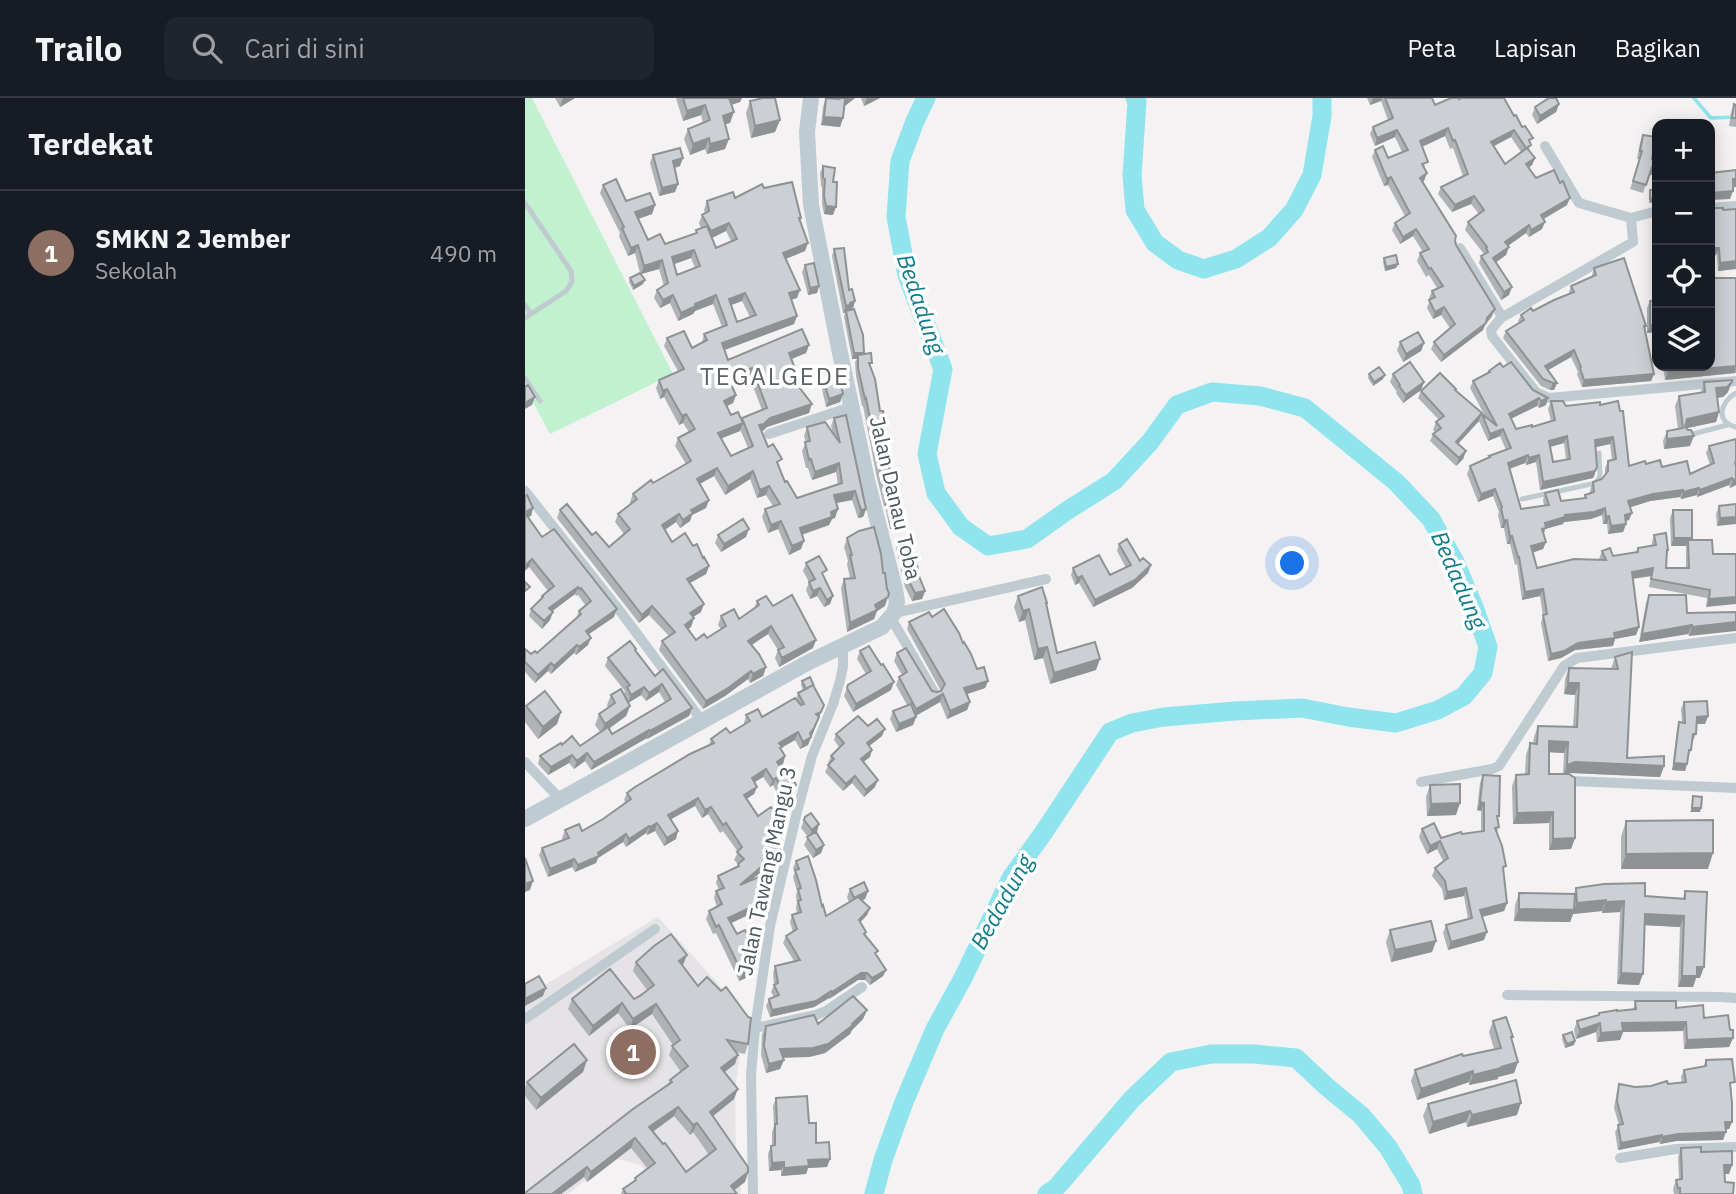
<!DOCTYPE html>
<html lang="id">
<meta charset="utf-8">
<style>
body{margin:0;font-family:"IBM Plex Sans",sans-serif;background:#20242c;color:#f1f3f6}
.controls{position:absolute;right:21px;top:21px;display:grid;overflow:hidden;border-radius:14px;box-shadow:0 4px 18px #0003}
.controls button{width:63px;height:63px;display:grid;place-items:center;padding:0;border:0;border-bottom:2px solid #363941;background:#171b24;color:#f1f3f6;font:35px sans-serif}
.you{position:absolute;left:768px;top:466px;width:24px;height:24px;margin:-18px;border:5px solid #fff;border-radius:50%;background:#1a73e8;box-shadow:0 0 0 10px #1a73e833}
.badge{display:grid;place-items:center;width:46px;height:46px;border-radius:50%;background:#7c3aed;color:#fff;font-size:23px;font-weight:700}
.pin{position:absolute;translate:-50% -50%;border:4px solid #fff;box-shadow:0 2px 7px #0006}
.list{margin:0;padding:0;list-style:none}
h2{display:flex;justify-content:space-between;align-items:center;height:91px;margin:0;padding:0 28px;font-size:30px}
h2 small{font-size:23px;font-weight:400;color:#9ea1a6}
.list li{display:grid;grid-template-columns:46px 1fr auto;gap:21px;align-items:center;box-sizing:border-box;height:126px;padding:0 28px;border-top:2px solid #363941}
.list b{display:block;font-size:26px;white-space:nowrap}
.list p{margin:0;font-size:23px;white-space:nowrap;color:#9ea1a6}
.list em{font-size:23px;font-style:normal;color:#9ea1a6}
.icon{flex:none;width:38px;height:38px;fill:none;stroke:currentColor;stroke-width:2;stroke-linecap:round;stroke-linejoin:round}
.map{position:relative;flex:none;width:1211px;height:1096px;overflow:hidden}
header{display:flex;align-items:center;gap:42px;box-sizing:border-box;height:98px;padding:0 35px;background:#171b24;border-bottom:2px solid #363941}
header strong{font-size:33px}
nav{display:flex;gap:38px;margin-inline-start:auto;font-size:24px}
.search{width:490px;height:63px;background:#20242c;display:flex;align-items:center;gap:18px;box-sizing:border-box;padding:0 24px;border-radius:14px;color:#9ea1a6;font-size:26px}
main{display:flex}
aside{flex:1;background:#171b24}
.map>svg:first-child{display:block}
.education{fill:#e5e3e5}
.park{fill:#c2f1cf}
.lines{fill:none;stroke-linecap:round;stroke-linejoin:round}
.stream{stroke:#8fe4ee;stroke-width:3.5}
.river{stroke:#8fe4ee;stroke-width:19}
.lane{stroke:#c0cbd1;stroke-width:5}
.street{stroke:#c0cbd1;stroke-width:10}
.secondary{stroke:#becbd3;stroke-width:16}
.wall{fill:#afb3b6;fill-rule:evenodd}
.shaded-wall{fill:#8f9294}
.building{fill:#ccd0d4;stroke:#8f9294;stroke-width:2;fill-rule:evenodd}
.labels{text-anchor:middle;stroke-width:7;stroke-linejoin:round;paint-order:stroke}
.street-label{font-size:21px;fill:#495860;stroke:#fff}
.water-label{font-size:23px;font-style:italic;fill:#0c7c89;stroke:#fff}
.quarter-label{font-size:24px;letter-spacing:2px;fill:#5e6367;stroke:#fff}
</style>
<header>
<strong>Trailo</strong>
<div class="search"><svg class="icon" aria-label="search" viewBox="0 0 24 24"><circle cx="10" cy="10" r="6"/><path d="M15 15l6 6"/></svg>Cari di sini</div>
<nav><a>Peta</a><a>Lapisan</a><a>Bagikan</a></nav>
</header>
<main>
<aside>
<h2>Terdekat<small></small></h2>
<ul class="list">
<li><span class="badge" style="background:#8d6e63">1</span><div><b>SMKN 2 Jember</b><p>Sekolah</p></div><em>490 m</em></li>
</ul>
</aside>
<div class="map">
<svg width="1211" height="1096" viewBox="0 0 1211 1096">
<rect width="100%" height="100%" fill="#f4f2f2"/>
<path class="education" d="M 133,819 L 221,917 L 210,991 L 211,1052 L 216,1096 L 140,1096 L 116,1067 L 89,1060 L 43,1096 L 0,1096 L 0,899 Z"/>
<path class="park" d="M 0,0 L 7,0 L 148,276 L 25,336 L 2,293 L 0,293 Z"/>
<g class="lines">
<path class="stream" d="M 1169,0 L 1186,20 L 1211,19"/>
<path class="river" d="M 610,0 L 612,4 L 607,77 L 610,112 L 630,145 L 653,162 L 679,171 L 711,161 L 744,140 L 769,112 L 787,77 L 797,18 L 797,0
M 349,1096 L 358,1062 L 379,1004 L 410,931 L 438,880 L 486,780 L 519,734 L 585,634 L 607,625 L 639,619 L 710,613 L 777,610 L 823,619 L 871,625 L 913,612 L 939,598 L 958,575 L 963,549 L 949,509 L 930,464 L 906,421 L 871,384 L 780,310 L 735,298 L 687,294 L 652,307 L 625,344 L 589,383 L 543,412 L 502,441 L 463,448 L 436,429 L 411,395 L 402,356 L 418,271 L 382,177 L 371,119 L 375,63 L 390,23 L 401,0
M 522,1096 L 531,1090 L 607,1001 L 646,964 L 686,956 L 729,956 L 771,960 L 802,989 L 836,1017 L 863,1049 L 886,1087 L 888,1096"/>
<path class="lane" d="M 0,105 L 46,173 L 47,184 L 41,193 L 0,220
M 0,207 L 6,216
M 0,280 L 15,303
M 1211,295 C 1195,304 1190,324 1211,329
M 1164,337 L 1202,327
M 997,401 L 1071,385 L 1075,378 L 1074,355"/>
<path class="street" d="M 1020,48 L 1054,105 L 1106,120 L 1132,113
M 1185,110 L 1211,108
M 1106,120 L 1108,144 L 976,220 L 966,232 L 967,238 L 1011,294 L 1024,300 L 1211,283
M 935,150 L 976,217 L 976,220
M 244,336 L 326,309
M 0,393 L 95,513 L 177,623
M 369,515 L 521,481
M 366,520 L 409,594
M 0,664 L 36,702
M 1046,683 L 1211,690
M 896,684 L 967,671 L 974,668 L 1039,568 L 1052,560 L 1211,540
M 982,897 L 1196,899 L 1211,900
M 0,921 L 130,831
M 230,930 L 291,917 L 301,913 L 337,889
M 1095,1060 L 1151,1051 L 1211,1049
M 228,1096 L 226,977 L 230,930 L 245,828 L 272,714 L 287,658 L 308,606 L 315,583 L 318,569 L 318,548"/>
<path class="secondary" d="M 0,721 L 284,564 L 357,529 L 369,515 L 372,504 L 370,491 L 342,382 L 314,250 L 286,107 L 282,34 L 286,0"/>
</g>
<path class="wall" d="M 30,0 L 50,0 L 35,9 Z
M 151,0 L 217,0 L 215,4 L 206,7 L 205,25 L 200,26 L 200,51 L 182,56 L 180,51 L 165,57 L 159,41 L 163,31 L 178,25 L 176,17 L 158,23 Z
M 301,0 L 330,0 L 320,8 L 318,20 L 315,29 L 296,27 L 298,9 Z
M 336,0 L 355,0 L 339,8 Z
M 842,0 L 907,0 L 910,7 L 934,1 L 989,18 L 1005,46 L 1004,52 L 1010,60 L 1007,67 L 1004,70 L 1011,80 L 1042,107 L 1019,121 L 1017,131 L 1004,139 L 1001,135 L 983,148 L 981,157 L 971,164 L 984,197 L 976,202 L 954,165 L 956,158 L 959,156 L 940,132 L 943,124 L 954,116 L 946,106 L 927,114 L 913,96 L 916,89 L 938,78 L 928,50 L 925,51 L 920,38 L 897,49 L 900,71 L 899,83 L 897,84 L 930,142 L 931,147 L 967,218 L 960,227 L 958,232 L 916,264 L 906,251 L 909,244 L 925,230 L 916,217 L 908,221 L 902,210 L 905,202 L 904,200 L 907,193 L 912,190 L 904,177 L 901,179 L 892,163 L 895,155 L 898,154 L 888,138 L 875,146 L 867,132 L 870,125 L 880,118 L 863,87 L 859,88 L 847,59 L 850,52 L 863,60 L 877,54 L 870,39 L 850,48 L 845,36 L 848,29 L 863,22 L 856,3 L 845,7 ZM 986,39 L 996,54 L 980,66 L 969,48 Z
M 225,3 L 255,22 L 250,34 L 226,40 L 221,15 Z
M 1034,6 L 1031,14 L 1012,26 L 1007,17 L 1010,9 Z
M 1209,6 L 1211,7 L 1211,29 L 1204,28 L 1206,14 Z
M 1118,37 L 1127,61 L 1132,60 L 1132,76 L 1124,77 L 1118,95 L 1105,91 L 1115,61 L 1112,61 L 1115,45 Z
M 128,57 L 155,68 L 150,70 L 153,86 L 150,94 L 134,98 L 125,65 Z
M 298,68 L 308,84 L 308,117 L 299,116 L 297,106 L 297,89 L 296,88 L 295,75 Z
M 78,87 L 101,103 L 130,107 L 127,116 L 113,121 L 123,142 L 140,146 L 170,136 L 171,132 L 176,130 L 174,125 L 177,117 L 180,115 L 179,112 L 182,103 L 210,100 L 239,90 L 276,120 L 275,123 L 280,153 L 261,161 L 272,200 L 266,202 L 272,218 L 269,226 L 199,252 L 203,262 L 284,247 L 281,255 L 267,261 L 284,315 L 242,329 L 237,334 L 243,349 L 254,369 L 260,384 L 272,400 L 313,387 L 311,374 L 287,382 L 283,370 L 281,370 L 277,353 L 281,344 L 279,338 L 282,329 L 308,335 L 306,328 L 309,320 L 341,411 L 338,419 L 333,420 L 327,402 L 311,405 L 310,420 L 307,421 L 304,427 L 277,437 L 276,451 L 264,457 L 253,431 L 243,435 L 237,419 L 240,411 L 248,408 L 241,397 L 232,400 L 225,381 L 200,397 L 189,378 L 175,386 L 181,410 L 167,417 L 165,423 L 155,430 L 151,424 L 140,432 L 147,444 L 168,448 L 184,468 L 181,476 L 165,485 L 176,514 L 168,519 L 166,529 L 163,531 L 171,542 L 182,540 L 196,531 L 193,527 L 196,518 L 214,521 L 229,511 L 232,503 L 248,508 L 288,550 L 254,569 L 250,560 L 253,552 L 243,536 L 227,547 L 241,569 L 238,578 L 225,585 L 223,581 L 200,598 L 178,611 L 134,552 L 137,543 L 144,538 L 124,517 L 114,525 L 32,420 L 35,412 L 84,449 L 99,436 L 90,424 L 93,416 L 106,406 L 105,404 L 108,396 L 161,366 L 150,348 L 153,340 L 164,334 L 158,325 L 154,327 L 139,299 L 135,301 L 131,290 L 134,282 L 153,273 L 139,248 L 142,240 L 167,250 L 177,245 L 179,236 L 197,229 L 188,206 L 170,213 L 168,216 L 153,223 L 145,205 L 135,210 L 129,200 L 132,192 L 139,188 L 134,171 L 116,176 L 118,186 L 108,192 L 104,184 L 105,180 L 115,175 L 110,155 L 103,158 L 94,138 L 95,135 L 75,95 ZM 201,133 L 206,143 L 191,150 L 186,140 ZM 166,160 L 170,170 L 152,177 L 149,166 ZM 217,203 L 225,219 L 212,224 L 206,207 ZM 224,278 L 237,312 L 217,320 L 217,322 L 206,317 L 202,308 L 208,305 L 211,297 L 206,286 ZM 215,331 L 223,350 L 206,358 L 196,340 L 215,333 Z
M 1188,110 L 1198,112 L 1211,111 L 1211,171 L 1193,173 Z
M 309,151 L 324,192 L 330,203 L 328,210 L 324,212 L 339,255 L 338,256 L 345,269 L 370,399 L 367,405 L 372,422 L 369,430 L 365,431 L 361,413 L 363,407 L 359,408 L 352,380 L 338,308 L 337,308 L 331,278 L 330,264 L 332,261 L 327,261 L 319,219 L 320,214 L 318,215 L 307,158 Z
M 859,160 L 873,166 L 871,170 L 860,173 L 858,164 Z
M 280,167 L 294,188 L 292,195 L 283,197 L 277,174 Z
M 1069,170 L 1121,228 L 1120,232 L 1129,276 L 1126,283 L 1057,289 L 1052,276 L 1053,274 L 1046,259 L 1023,272 L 1032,285 L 1029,292 L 1025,292 L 1016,288 L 978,240 L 981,233 L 994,225 L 993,223 L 996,217 L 1008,213 L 1044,196 L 1044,194 L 1046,188 L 1067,179 L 1067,177 Z
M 1211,180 L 1211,275 L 1140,282 L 1138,268 L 1185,268 Z
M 1125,203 L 1132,234 L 1122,235 L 1122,210 Z
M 875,244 L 899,245 L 896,253 L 878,264 L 872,252 Z
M 986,264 L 1021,307 L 1014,310 L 1012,308 L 986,321 L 991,331 L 1007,329 L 1026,323 L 1023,311 L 1026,303 L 1041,308 L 1075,307 L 1104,368 L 1121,366 L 1165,376 L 1185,367 L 1181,355 L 1184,348 L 1211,341 L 1211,387 L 1205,390 L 1204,387 L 1172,399 L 1172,397 L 1156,401 L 1155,399 L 1125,403 L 1105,409 L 1104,422 L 1101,423 L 1101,426 L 1098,434 L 1083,436 L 1082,426 L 1078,426 L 1077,417 L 1066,421 L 1039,424 L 1038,426 L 1020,431 L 1019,436 L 1021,444 L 1018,451 L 1008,454 L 1012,470 L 1075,462 L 1074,461 L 1077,453 L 1088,458 L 1111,454 L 1113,450 L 1127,448 L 1127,444 L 1129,437 L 1143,452 L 1142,456 L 1141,470 L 1161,470 L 1161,448 L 1146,448 L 1145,420 L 1148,412 L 1167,440 L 1166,442 L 1188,456 L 1211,456 L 1181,509 L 1182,500 L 1124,489 L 1126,478 L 1108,481 L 1114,529 L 1111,537 L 1090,541 L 1088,548 L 1050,552 L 1036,560 L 1023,563 L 1016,525 L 1018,518 L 1015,498 L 997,502 L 992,466 L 990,467 L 985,446 L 982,446 L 979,430 L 976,430 L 973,417 L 974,414 L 968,398 L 953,404 L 942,376 L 945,368 L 964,360 L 964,358 L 981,352 L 975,338 L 963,343 L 954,323 L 957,316 L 960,318 L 945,290 L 948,283 L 963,275 L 964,273 L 978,269 ZM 1039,345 L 1041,362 L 1028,364 L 1025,349 ZM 1085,346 L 1087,362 L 1083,363 L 1080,370 L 1080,377 L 1077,381 L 1068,384 L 1065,392 L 1065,395 L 1060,397 L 1059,400 L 1036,403 L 1020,395 L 1018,402 L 1019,408 L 996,411 L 985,371 L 1000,365 L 1001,367 L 1011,364 L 1015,392 L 1068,380 L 1070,377 L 1071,349 Z
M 844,276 L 858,281 L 848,288 L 843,280 Z
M 868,276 L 899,284 L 896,292 L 878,305 L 871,295 L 872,294 L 865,284 Z
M 299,283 L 318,296 L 315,304 L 301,309 L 297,291 Z
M 1179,284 L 1203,294 L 1198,299 L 1192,300 L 1194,314 L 1191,324 L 1161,330 L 1165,348 L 1139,351 L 1138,343 L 1142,333 L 1153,331 L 1150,308 L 1154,298 L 1176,294 Z
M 896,293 L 930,293 L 954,323 L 933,346 L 941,353 L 938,361 L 931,368 L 905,343 L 908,336 L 910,334 L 908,332 L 911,324 L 914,322 L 893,300 Z
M 0,398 L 8,410 L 6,418 L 3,419 L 17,439 L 89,519 L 64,536 L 63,547 L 51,557 L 49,555 L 26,576 L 23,573 L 10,585 L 0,574 L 0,551 L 6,556 L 12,555 L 51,521 L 54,513 L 61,508 L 53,497 L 51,498 L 50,496 L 27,513 L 25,522 L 17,531 L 4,518 L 6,511 L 16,501 L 17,498 L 23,493 L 4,469 Z
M 1211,406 L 1192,428 L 1191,416 L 1194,408 Z
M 193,437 L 221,439 L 196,454 L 190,445 Z
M 322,440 L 360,508 L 352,513 L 349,521 L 322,534 L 316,490 L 319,481 L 325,480 L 322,466 L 323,463 L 319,449 Z
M 374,443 L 394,478 L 400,493 L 397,501 L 387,503 L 380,489 L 371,451 Z
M 594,446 L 615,463 L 626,467 L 623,475 L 607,490 L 568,509 L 554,485 L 550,487 L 546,477 L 548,470 L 585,477 L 601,470 L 592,453 Z
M 281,465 L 299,480 L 308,498 L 305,506 L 299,509 L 292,498 L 285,501 L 281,492 L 284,484 L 278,473 Z
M 1124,497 L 1162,515 L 1211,514 L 1164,538 L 1163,536 L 1114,544 L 1121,505 Z
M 493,498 L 521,507 L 532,555 L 571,572 L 525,586 L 518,560 L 509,562 L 500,522 L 494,524 L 489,509 Z
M 407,519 L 438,545 L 452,571 L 463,583 L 460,590 L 442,596 L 445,604 L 442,612 L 422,621 L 415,604 L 391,618 L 391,619 L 388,627 L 371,634 L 365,621 L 368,613 L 382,607 L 371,587 L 374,579 L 377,577 L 369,563 L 372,555 L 407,593 L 412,594 L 416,593 L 382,531 L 384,524 Z
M 110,553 L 130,578 L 167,610 L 164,618 L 122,641 L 122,640 L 66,672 L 60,663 L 49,671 L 44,665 L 23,677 L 13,666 L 15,658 L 37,647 L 55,648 L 75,634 L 70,627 L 74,616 L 83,610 L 82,607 L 86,597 L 99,596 L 100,593 L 80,568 L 83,560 ZM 134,594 L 140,604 L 87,636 L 84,631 L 101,618 L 105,608 L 103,605 L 116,597 L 121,603 Z
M 335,553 L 366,592 L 328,614 L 319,598 L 323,587 L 341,576 L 332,561 Z
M 1107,554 L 1102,660 L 1139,668 L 1135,679 L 1046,675 L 1044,676 L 1050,740 L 1046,751 L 1024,752 L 1024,725 L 988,726 L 987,688 L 991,677 L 1000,676 L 1001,657 L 1005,645 L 1008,646 L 1009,639 L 1013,628 L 1048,629 L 1050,597 L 1039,596 L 1040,581 L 1044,570 L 1086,571 L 1090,559 ZM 1024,654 L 1039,655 L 1038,676 L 1024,676 Z
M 277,583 L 289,589 L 299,607 L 283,647 L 275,651 L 270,642 L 256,650 L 256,651 L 260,658 L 258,666 L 255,668 L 268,694 L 255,701 L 248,687 L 245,689 L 238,679 L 229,684 L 232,689 L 229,696 L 222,701 L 233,718 L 260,727 L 257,734 L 248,741 L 253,760 L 227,781 L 245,787 L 244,801 L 242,808 L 206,825 L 212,836 L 222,849 L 227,859 L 225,864 L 228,870 L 225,878 L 214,883 L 191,835 L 188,836 L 181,821 L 184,813 L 192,809 L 189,800 L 191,793 L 194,792 L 191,785 L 193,778 L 212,769 L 213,766 L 209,762 L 213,754 L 198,733 L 195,735 L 183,716 L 177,720 L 170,708 L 146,721 L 151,741 L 139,748 L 130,733 L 122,737 L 121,735 L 101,749 L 98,744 L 73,760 L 71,765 L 50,774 L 47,769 L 23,779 L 14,757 L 17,750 L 38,742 L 37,740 L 40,732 L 57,733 L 78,721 L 101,705 L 99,702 L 102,695 L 184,648 L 186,641 L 205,635 L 219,626 L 219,625 L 221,617 L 237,619 L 271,601 L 273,595 L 278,592 L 276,587 Z
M 1159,604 L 1183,618 L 1180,626 L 1171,626 L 1171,636 L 1168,643 L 1167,643 L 1166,652 L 1163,660 L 1160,673 L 1147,672 L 1152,632 L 1154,624 L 1157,624 L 1156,611 Z
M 1,608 L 36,614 L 32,626 L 13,641 L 0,624 L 0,611 Z
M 343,628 L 357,638 L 344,648 L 345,659 L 338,664 L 350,689 L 339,699 L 327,685 L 318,693 L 300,674 L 304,666 L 303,665 L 306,658 L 314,649 L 309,642 L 311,636 Z
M 958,677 L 973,722 L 974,729 L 972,734 L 982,805 L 979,813 L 957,819 L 959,842 L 923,852 L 918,835 L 921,827 L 943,821 L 939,798 L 919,802 L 917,791 L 907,778 L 910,770 L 918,763 L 912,751 L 902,756 L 894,739 L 897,731 L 916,740 L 956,734 L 956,713 L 952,712 L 955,685 Z
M 905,687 L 931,717 L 902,718 L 901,699 Z
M 280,719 L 299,747 L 296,755 L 288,760 L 279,747 L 283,739 L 276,730 Z
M 1101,723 L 1183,771 L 1096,771 L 1096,739 Z
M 271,763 L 297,808 L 301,818 L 324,804 L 322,799 L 325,791 L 343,793 L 340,801 L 337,802 L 345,810 L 342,817 L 335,824 L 341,834 L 340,837 L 361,872 L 358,878 L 345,887 L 340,882 L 333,882 L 304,901 L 304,900 L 289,909 L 245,919 L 241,908 L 244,901 L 249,899 L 246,894 L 249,887 L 248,875 L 250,868 L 269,863 L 258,845 L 261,838 L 268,834 L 265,824 L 267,817 L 272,815 L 271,810 L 272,805 L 271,798 L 272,793 L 268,779 L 270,774 L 268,770 Z
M 1051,790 L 1120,798 L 1158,800 L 1160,793 L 1175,880 L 1171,880 L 1168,889 L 1153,889 L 1155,829 L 1120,827 L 1114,887 L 1092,886 L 1095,814 L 1077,815 L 1077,813 L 1048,816 L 1045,824 L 989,823 L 990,807 L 994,795 L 1049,796 Z
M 865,832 L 911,843 L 907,854 L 866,864 L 861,844 Z
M 162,857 L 157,867 L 173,888 L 223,946 L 220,956 L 211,954 L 210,966 L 199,974 L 209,1001 L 188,1018 L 223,1074 L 220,1084 L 209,1092 L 212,1096 L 96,1096 L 98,1091 L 109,1084 L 110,1080 L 123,1071 L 106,1050 L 62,1084 L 59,1079 L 36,1096 L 0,1096 L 143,986 L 145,982 L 156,974 L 144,957 L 148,947 L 127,916 L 105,931 L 93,915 L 64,938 L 43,911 L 47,901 L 109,901 L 122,892 L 108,873 L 111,864 ZM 149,1018 L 165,1037 L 168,1034 L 184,1057 L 161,1074 L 128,1034 Z
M 1110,903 L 1151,910 L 1179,920 L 1205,932 L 1208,940 L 1204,949 L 1159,951 L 1158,933 L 1098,934 L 1095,942 L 1072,944 L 1071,934 L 1051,941 L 1049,932 L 1052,923 L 1073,917 L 1074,915 L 1108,912 Z
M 342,912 L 338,921 L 327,932 L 325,936 L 300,955 L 284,959 L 258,959 L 255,971 L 241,975 L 236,957 L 237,936 L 241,928 L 293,926 Z
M 968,923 L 986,942 L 993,964 L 989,975 L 973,979 L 973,981 L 944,987 L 944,984 L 892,1002 L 886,983 L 890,972 L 938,958 L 969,951 L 964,934 Z
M 1038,937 L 1050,943 L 1049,947 L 1040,950 L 1037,941 Z
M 62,962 L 58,974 L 11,1012 L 0,998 L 0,990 L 2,984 Z
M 1181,962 L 1207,991 L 1206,992 L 1207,1024 L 1204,1031 L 1201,1031 L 1198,1042 L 1151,1043 L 1135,1046 L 1134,1044 L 1093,1052 L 1090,1034 L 1094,1027 L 1089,1010 L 1092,993 L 1094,986 L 1110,989 L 1157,985 L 1156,979 L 1159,972 L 1178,969 Z
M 251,1000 L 284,1025 L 291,1045 L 305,1061 L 302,1069 L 283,1070 L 281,1076 L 256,1078 L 256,1072 L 244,1073 L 243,1056 L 246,1048 L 247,1048 L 247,1034 L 249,1028 L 248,1008 Z
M 903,1006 L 992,1017 L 942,1029 L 941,1024 L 904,1036 L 898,1018 Z
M 1156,1050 L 1176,1054 L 1207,1067 L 1204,1076 L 1199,1076 L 1200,1084 L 1208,1096 L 1149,1096 L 1148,1091 L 1151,1082 L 1154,1081 L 1153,1059 Z"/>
<path class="shaded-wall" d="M 38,0 L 50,0 L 35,9 Z
M 203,0 L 217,0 L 215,4 L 200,9 Z
M 322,0 L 330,0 L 317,10 L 320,1 Z
M 342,0 L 355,0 L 339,8 Z
M 848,0 L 857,0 L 856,3 L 845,7 Z
M 1034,6 L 1031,14 L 1012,26 L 1015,18 Z
M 180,7 L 176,17 L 158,23 L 162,13 Z
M 209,14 L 205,25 L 194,28 L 198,18 Z
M 299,19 L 318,20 L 315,29 L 296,27 Z
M 255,22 L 250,34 L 226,40 L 230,28 Z
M 923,30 L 920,38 L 892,51 L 895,43 Z
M 872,32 L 870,39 L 850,48 L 852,40 Z
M 989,32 L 986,39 L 963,51 L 966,44 Z
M 184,40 L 180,51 L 165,57 L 168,46 Z
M 204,41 L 200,51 L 182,56 L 185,46 Z
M 158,60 L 155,68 L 145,71 L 148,63 Z
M 1010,60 L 1007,67 L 998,73 L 1001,66 Z
M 1127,69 L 1132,69 L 1132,76 L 1124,77 Z
M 902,75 L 899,83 L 892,87 L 895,80 Z
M 866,79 L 863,87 L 859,88 L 862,81 Z
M 1208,81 L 1211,81 L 1211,89 L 1205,89 Z
M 153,86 L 150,94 L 134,98 L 137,90 Z
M 1208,93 L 1205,101 L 1185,102 L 1185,96 L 1186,95 Z
M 949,98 L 946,106 L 927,114 L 930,107 Z
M 1045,100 L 1042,107 L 1013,124 L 1016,117 Z
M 1132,100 L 1132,104 L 1124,105 L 1125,101 Z
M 130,107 L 127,116 L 107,123 L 110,114 Z
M 301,108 L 311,109 L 308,117 L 299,116 Z
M 1020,124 L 1017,131 L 1004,139 L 1006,132 Z
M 204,125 L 201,133 L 183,142 L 186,133 Z
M 1004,127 L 1001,135 L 978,151 L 980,144 Z
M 891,131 L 888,138 L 875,146 L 878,139 Z
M 283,145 L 280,153 L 255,163 L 258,155 Z
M 113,147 L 110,155 L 103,158 L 106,150 Z
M 984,149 L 981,157 L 966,168 L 968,160 Z
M 1185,150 L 1194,150 L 1191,157 L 1185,158 Z
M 169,152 L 166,160 L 144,168 L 147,159 Z
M 137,162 L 134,171 L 116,176 L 119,168 Z
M 1211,163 L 1211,171 L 1193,173 L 1195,165 Z
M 873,166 L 871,170 L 860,173 L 861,169 Z
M 120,182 L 118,186 L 108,192 L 109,188 Z
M 294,188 L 292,195 L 283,197 L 285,190 Z
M 987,189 L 984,197 L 976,202 L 979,194 Z
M 275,192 L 272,200 L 261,203 L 264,195 Z
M 220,195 L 217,203 L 201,209 L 204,201 Z
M 148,197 L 145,205 L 135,210 L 138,202 Z
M 191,197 L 188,206 L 170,213 L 168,216 L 153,223 L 156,215 L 170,206 Z
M 330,203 L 328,210 L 324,211 L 323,214 L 318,215 L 321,208 Z
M 919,209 L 916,217 L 908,221 L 910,214 Z
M 970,211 L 967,218 L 960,227 L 958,232 L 916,264 L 919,257 L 962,220 Z
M 272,218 L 269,226 L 194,254 L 197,245 Z
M 1125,227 L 1132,227 L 1132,234 L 1122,235 Z
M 899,245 L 896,253 L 878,264 L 881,256 Z
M 284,247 L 281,255 L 261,263 L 264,255 Z
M 1049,252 L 1046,259 L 1018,275 L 1020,268 Z
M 329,255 L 339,255 L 337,260 L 333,257 L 332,261 L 327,261 Z
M 1211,268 L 1210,275 L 1140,282 L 1143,274 Z
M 227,270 L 224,278 L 200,289 L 203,280 Z
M 1129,276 L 1126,283 L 1057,289 L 1059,282 Z
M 860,277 L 858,281 L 848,288 L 849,284 Z
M 899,284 L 896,292 L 878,305 L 881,297 Z
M 1207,284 L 1203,294 L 1198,299 L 1187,300 L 1191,290 Z
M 1028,285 L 1032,285 L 1029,292 L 1025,292 Z
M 142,291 L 139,299 L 135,301 L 138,293 Z
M 318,296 L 315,304 L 301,309 L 304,301 Z
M 211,297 L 208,305 L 196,311 L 199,303 Z
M 10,299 L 7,307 L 0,311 L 0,305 Z
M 1014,300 L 1012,308 L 981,323 L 984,316 Z
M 1023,300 L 1021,307 L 1014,310 L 1016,303 Z
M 287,306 L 284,315 L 242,329 L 236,334 L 234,327 L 245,320 Z
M 1194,314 L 1191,324 L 1158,331 L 1162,321 Z
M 957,315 L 954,323 L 928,351 L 931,344 Z
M 161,316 L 158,325 L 154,327 L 157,318 Z
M 218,325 L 215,333 L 190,343 L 193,335 Z
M 978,331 L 975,338 L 963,343 L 965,336 Z
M 1042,338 L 1039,345 L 1021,350 L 1024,343 Z
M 1169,338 L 1165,348 L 1139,351 L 1142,341 Z
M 1088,339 L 1085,346 L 1067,350 L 1070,342 Z
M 941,353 L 938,361 L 931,368 L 934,360 Z
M 1003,357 L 1000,365 L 980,372 L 983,365 Z
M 1014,357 L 1011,364 L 1001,367 L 1004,360 Z
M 314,365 L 311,374 L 287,382 L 290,374 Z
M 1072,369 L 1068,380 L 1015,392 L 1018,384 Z
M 192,370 L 189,378 L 169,389 L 172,381 Z
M 228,373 L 225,381 L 200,397 L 203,388 Z
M 1207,380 L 1204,387 L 1172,399 L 1175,392 Z
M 1211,381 L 1211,387 L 1205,390 L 1208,382 Z
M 244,388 L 241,397 L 232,400 L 235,392 Z
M 1174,390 L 1172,397 L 1156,401 L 1158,394 Z
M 970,391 L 968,398 L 953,404 L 956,396 Z
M 1158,392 L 1155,399 L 1125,403 L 1100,411 L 1103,403 L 1128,396 Z
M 330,393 L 327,402 L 306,406 L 309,397 Z
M 370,399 L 367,406 L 359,408 L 362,400 Z
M 184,402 L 181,410 L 167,417 L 165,423 L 155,430 L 158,422 L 166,412 Z
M 8,410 L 6,418 L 0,420 L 0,414 Z
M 1080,410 L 1077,417 L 1066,421 L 1039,424 L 1038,426 L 1020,431 L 1018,438 L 1014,438 L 1020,425 L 1040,417 Z
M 313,411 L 310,420 L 307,421 L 304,427 L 272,438 L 275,430 L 306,414 Z
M 341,411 L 338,419 L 333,420 L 336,412 Z
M 1107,415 L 1104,422 L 1097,424 L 1100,417 Z
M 154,416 L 151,424 L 134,436 L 137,427 Z
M 1084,418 L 1082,426 L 1078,426 L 1081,419 Z
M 1211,419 L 1211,426 L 1192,428 L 1195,420 Z
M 372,422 L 369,430 L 365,431 L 368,423 Z
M 982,422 L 979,430 L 976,430 L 979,423 Z
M 256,423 L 253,431 L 243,435 L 246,427 Z
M 1101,426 L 1098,434 L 1083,436 L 1086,428 Z
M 224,431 L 221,439 L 196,454 L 199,446 Z
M 987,438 L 985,446 L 982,446 L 985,439 Z
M 1149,440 L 1167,440 L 1164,448 L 1163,442 L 1161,448 L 1146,448 Z
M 279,443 L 276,451 L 264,457 L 267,448 Z
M 1021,444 L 1018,451 L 1004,456 L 1006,448 Z
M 7,461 L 4,469 L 0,473 L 0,468 Z
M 626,467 L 623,475 L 607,490 L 568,509 L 570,502 Z
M 184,468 L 181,476 L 158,489 L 162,481 Z
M 1128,470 L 1126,478 L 1104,481 L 1107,474 Z
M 557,478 L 554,485 L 550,487 L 552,480 Z
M 53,489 L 50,496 L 21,518 L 24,510 Z
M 295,490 L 292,498 L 285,501 L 288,493 Z
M 1018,491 L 1015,498 L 997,502 L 1000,494 Z
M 400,493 L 397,501 L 387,503 L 390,495 Z
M 308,498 L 305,506 L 299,509 L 302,502 Z
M 363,499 L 360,508 L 352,513 L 349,521 L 322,534 L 325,525 L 350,507 Z
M 1211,499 L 1211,506 L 1181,509 L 1184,501 Z
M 179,506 L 176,514 L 162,523 L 165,515 Z
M 127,508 L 124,517 L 114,525 L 117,517 Z
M 92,511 L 89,519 L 58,540 L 61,533 Z
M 504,511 L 500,522 L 494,524 L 498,513 Z
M 28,514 L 25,522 L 17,531 L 19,523 Z
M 169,520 L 166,529 L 157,535 L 160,527 Z
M 1211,524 L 1211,533 L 1164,538 L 1167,529 Z
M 1167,527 L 1163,536 L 1114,544 L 1117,536 Z
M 246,528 L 243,536 L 220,551 L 223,543 Z
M 1114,529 L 1111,537 L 1090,541 L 1088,548 L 1050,552 L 1036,560 L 1023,563 L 1026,556 L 1053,545 Z
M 66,540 L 63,547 L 51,557 L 54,549 Z
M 291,542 L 288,550 L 254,569 L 257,560 Z
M 52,547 L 49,555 L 26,576 L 29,568 Z
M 522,549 L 518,560 L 509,562 L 513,551 Z
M 575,561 L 571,572 L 525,586 L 529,575 Z
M 26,565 L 23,573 L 10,585 L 13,577 Z
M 241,569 L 238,578 L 225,585 L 228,576 Z
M 226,573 L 223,581 L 200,598 L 178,611 L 181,603 Z
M 463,583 L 460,590 L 436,598 L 439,590 Z
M 369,584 L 366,592 L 328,614 L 331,606 Z
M 1043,585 L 1054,585 L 1050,597 L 1039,596 Z
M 137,586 L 134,594 L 121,603 L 124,595 Z
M 119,589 L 116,597 L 103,605 L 106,597 Z
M 418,596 L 415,604 L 388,619 L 391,611 Z
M 445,604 L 442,612 L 422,621 L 425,613 Z
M 105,608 L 101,618 L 76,636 L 80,626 Z
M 167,610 L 164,618 L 122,641 L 125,633 Z
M 36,614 L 32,626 L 13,641 L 18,629 Z
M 296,614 L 287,638 L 284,640 L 286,639 L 283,647 L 275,651 L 291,616 Z
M 1183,618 L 1180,626 L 1169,626 L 1172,619 Z
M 391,619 L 388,627 L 371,634 L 374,626 Z
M 360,631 L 357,638 L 339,652 L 342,645 Z
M 124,632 L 122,640 L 66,672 L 69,664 Z
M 273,634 L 270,642 L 256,650 L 254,656 L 254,645 Z
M 1024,643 L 1043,644 L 1039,655 L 1020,654 Z
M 347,652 L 345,659 L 333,668 L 336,661 Z
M 62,655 L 60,663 L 49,671 L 52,663 Z
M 47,657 L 44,665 L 23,677 L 26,669 Z
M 260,658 L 258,666 L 249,672 L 252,664 Z
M 1050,664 L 1139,668 L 1135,679 L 1046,675 L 1038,678 L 1042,667 Z
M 1149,665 L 1162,666 L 1160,673 L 1147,672 Z
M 241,671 L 238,679 L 224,688 L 227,680 Z
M 330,678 L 327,685 L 318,693 L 321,686 Z
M 251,680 L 248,687 L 245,689 L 248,682 Z
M 353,682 L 350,689 L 339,699 L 341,692 Z
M 271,687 L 268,694 L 255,701 L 258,693 Z
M 232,689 L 229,696 L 216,704 L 219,697 Z
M 173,700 L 170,708 L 141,724 L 143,717 Z
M 955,704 L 959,705 L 956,713 L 952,712 Z
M 935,705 L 931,717 L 902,718 L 906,706 Z
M 186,709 L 183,716 L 177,720 L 180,712 Z
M 1167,710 L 1176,710 L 1175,714 L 1165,714 Z
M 1028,714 L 1024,725 L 988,726 L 992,715 Z
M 132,725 L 130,733 L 122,737 L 125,729 Z
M 294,726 L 292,734 L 284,740 L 287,732 Z
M 260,727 L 257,734 L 242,745 L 245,738 Z
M 124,728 L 121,735 L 101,749 L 104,741 Z
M 153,733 L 151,741 L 139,748 L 142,740 Z
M 101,736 L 98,744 L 73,760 L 71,765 L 50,774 L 53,767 Z
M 1050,740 L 1046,751 L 1024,752 L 1028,741 Z
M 915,743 L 912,751 L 902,756 L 905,748 Z
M 299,747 L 296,755 L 288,760 L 291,752 Z
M 256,752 L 253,760 L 212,794 L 215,787 Z
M 1188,755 L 1183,771 L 1096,771 L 1101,756 Z
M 49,761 L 47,769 L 23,779 L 25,771 Z
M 8,783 L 5,792 L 0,794 L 0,786 Z
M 941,790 L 939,798 L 919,802 L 922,794 Z
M 343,793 L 340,801 L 326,807 L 329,800 Z
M 244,801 L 242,808 L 200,828 L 203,820 Z
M 1081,802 L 1077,813 L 1048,816 L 1045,824 L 989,823 L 994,811 L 1049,812 L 1052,805 Z
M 1099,803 L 1095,814 L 1077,815 L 1081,804 Z
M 982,805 L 979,813 L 953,820 L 955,812 Z
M 345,810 L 342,817 L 331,829 L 334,822 Z
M 1120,816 L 1159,818 L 1155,829 L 1116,827 Z
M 962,834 L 959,842 L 923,852 L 926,844 Z
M 911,843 L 907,854 L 866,864 L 870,852 Z
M 162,857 L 158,867 L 150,873 L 154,863 Z
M 1172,869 L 1179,869 L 1175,880 L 1171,880 L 1168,889 L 1153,889 L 1157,878 Z
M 228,870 L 225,878 L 214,883 L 217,875 Z
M 361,872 L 358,878 L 345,887 L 347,880 Z
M 336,875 L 342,875 L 340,882 L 333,882 L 304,901 L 307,894 Z
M 1096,875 L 1118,876 L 1114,887 L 1092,886 Z
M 21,890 L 18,898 L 0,908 L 0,901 Z
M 306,893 L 304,900 L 289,909 L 245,919 L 247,912 Z
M 97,905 L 93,915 L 64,938 L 68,928 Z
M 131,906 L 127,916 L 105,931 L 108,921 Z
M 342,912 L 338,921 L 327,932 L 325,936 L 300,955 L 284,959 L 252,960 L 255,951 L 327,926 Z
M 1161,924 L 1158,933 L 1098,934 L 1095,942 L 1072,944 L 1076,935 L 1097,925 Z
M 1075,925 L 1071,934 L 1051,941 L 1055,932 Z
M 1208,940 L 1204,949 L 1159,951 L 1162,942 Z
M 1050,943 L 1049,947 L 1040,950 L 1042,946 Z
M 213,957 L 210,966 L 192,980 L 196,970 Z
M 62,962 L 58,974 L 11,1012 L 16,1000 Z
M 259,962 L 255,971 L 241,975 L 244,966 Z
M 993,964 L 989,975 L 973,979 L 973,981 L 944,987 L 948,977 Z
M 948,973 L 944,984 L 892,1002 L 896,991 Z
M 213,991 L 209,1001 L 182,1023 L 185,1014 Z
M 996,1005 L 992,1017 L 942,1029 L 947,1017 Z
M 153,1009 L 149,1018 L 120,1039 L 124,1029 Z
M 945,1013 L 941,1024 L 904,1036 L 908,1024 Z
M 1200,1024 L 1207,1024 L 1204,1031 L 1198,1032 Z
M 172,1025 L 168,1034 L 165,1037 L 168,1027 Z
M 1201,1034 L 1198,1042 L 1151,1043 L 1135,1046 L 1137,1039 L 1153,1036 Z
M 1137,1037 L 1134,1044 L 1093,1052 L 1096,1045 Z
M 110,1040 L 106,1050 L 62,1084 L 66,1074 Z
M 305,1061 L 302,1069 L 283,1070 L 281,1076 L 256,1078 L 259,1070 L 283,1062 Z
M 259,1064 L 256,1072 L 244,1073 L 247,1065 Z
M 1199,1067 L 1207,1067 L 1204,1076 L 1195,1076 Z
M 62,1069 L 59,1079 L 36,1096 L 27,1096 Z
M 223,1074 L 220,1084 L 204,1096 L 206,1088 Z"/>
<path class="building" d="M 158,0 L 204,0 L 209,14 L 198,18 L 204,41 L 185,46 L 184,40 L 168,46 L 163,31 L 185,22 L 180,7 L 162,13 Z
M 238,0 L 250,0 L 255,22 L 230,28 L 225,3 Z
M 301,0 L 313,1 L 312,0 L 322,0 L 320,1 L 318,20 L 299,19 Z
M 860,0 L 907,0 L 910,7 L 926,0 L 934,0 L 934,1 L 937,0 L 979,0 L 989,18 L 991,17 L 997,29 L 1000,28 L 1008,40 L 1004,42 L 1006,47 L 1001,50 L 989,32 L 966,44 L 980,66 L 1002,50 L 1010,60 L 1001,66 L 1011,80 L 1029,72 L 1035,85 L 1038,83 L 1045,100 L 1016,117 L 1020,124 L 1006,132 L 1004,127 L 980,144 L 984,149 L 968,160 L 987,189 L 979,194 L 956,158 L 963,154 L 961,150 L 962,149 L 943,124 L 959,112 L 949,98 L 930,107 L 916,89 L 943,76 L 930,42 L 928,43 L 923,30 L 895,43 L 903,64 L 897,66 L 902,75 L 895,80 L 931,138 L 930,142 L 931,147 L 970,211 L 962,220 L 961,225 L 919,257 L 909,244 L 930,226 L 919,209 L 910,214 L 904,202 L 910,199 L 907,193 L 918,188 L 906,170 L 904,171 L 895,155 L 904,151 L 891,131 L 878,139 L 870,125 L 885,115 L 866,79 L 862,81 L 850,52 L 858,48 L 863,60 L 883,52 L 872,32 L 852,40 L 848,29 L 868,20 Z
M 1024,0 L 1031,0 L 1034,6 L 1015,18 L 1010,9 Z
M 1209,6 L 1211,7 L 1211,20 L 1207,20 Z
M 1118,37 L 1131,39 L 1127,61 L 1132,60 L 1132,69 L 1127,69 L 1121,87 L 1108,83 L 1117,53 L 1115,53 Z
M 155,50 L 158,60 L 148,63 L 153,86 L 137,90 L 128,57 Z
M 298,68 L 310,70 L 308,84 L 312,84 L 311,109 L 301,108 L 299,98 L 300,81 L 298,80 Z
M 1211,72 L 1211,81 L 1208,81 L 1208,93 L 1186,95 L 1185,96 L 1185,75 Z
M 91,81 L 101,103 L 125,95 L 130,107 L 110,114 L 123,142 L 135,136 L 140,146 L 172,135 L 171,132 L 182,128 L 191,150 L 212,141 L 204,125 L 186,133 L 177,117 L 184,113 L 182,103 L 208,94 L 210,100 L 237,86 L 239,90 L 267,84 L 276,120 L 274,120 L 283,145 L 258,155 L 275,192 L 264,195 L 272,218 L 197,245 L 203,262 L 277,231 L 284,247 L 264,255 L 277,288 L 274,289 L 287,306 L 245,320 L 239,326 L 234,327 L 243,349 L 248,346 L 257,361 L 252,364 L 260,384 L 262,383 L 272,400 L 317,385 L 314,365 L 290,374 L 286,361 L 284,362 L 280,344 L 285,343 L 282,329 L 300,324 L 315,345 L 309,320 L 321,317 L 341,411 L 336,412 L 330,393 L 309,397 L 313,411 L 306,414 L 307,419 L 275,430 L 279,443 L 267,448 L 256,423 L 246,427 L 240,411 L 255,406 L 244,388 L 235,392 L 228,373 L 203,388 L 192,370 L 172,381 L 184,402 L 166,412 L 168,415 L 158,422 L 154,416 L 137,427 L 147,444 L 160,435 L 168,448 L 172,446 L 178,460 L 179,459 L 184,468 L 162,481 L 179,506 L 165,515 L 169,520 L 160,527 L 171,542 L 179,536 L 182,540 L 201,528 L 196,518 L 209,511 L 214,521 L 234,507 L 232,503 L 241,498 L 248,508 L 267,497 L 291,542 L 257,560 L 253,552 L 259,549 L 246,528 L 223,543 L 234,556 L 241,569 L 228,576 L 226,573 L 203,590 L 181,603 L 137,543 L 150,534 L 127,508 L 117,517 L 35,412 L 42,406 L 67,437 L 71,434 L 84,449 L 105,431 L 93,416 L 112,401 L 108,396 L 126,382 L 128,385 L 166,363 L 153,340 L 170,331 L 161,316 L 157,318 L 142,291 L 138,293 L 134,282 L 159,271 L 142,240 L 159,233 L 167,250 L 182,242 L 179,236 L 202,227 L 191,197 L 170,206 L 171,208 L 156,215 L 148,197 L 138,202 L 132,192 L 143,185 L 137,162 L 119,168 L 113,147 L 106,150 L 97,130 L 99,129 L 78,87 ZM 169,152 L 175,168 L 152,177 L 147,159 ZM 220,195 L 231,217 L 212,224 L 204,201 ZM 227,270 L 242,310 L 217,320 L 228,348 L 206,358 L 193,335 L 218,325 L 213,314 L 206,317 L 199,303 L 211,297 L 203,280 Z
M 1132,91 L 1132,100 L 1125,101 L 1125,92 Z
M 1185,109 L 1188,110 L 1198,110 L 1198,112 L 1211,111 L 1211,163 L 1195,165 L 1194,150 L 1185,150 Z
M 319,150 L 324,192 L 327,191 L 330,203 L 325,205 L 325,207 L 321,208 L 309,151 Z
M 871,157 L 873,166 L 861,169 L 859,160 Z
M 1099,160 L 1121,228 L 1119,228 L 1129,276 L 1059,282 L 1055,270 L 1056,269 L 1049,252 L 1020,268 L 1032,285 L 1028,285 L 1018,281 L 981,233 L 999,222 L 996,217 L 1006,210 L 1008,213 L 1029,202 L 1049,194 L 1046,188 L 1071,177 L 1069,170 Z
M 289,165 L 294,188 L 285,190 L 280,167 Z
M 115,175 L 120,182 L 109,188 L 105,180 Z
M 1185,180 L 1211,180 L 1211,268 L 1143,274 L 1142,268 L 1185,268 Z
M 1132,202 L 1132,227 L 1125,227 L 1125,203 Z
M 329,211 L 338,237 L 339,255 L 329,255 L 321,213 Z
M 893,234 L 899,245 L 881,256 L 875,244 Z
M 346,255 L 347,265 L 344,265 L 350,281 L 355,313 L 358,313 L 365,376 L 370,399 L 362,400 L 355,372 L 341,300 L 340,301 L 333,270 L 333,257 Z
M 885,264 L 899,284 L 881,297 L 874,288 L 875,287 L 868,276 Z
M 986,264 L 1008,292 L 1023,300 L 1016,303 L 1014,300 L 984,316 L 991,331 L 1007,327 L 1007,329 L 1030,322 L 1026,303 L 1038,303 L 1041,308 L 1075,304 L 1075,307 L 1093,303 L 1095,313 L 1098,313 L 1104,368 L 1120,363 L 1121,366 L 1135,362 L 1137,369 L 1162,363 L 1165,376 L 1189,365 L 1184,348 L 1211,341 L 1211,365 L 1210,365 L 1211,368 L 1211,381 L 1208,382 L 1207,380 L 1175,392 L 1174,390 L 1158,394 L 1158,392 L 1128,396 L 1103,403 L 1107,415 L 1100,417 L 1101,426 L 1086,428 L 1084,418 L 1081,419 L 1080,410 L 1069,414 L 1040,417 L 1040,419 L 1020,425 L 1021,430 L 1017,431 L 1021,444 L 1006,448 L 1012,470 L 1049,461 L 1081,462 L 1077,453 L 1085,450 L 1088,458 L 1113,454 L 1113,450 L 1131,447 L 1129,437 L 1141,435 L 1143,452 L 1142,452 L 1141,470 L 1164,470 L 1163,442 L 1187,442 L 1188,456 L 1211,456 L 1211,499 L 1184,501 L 1185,492 L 1126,481 L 1128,470 L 1107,474 L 1114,529 L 1089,535 L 1090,540 L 1053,545 L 1039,553 L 1026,556 L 1018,517 L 1022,516 L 1018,491 L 1000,494 L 994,459 L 993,459 L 987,438 L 985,439 L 982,422 L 979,423 L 976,410 L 977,409 L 970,391 L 956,396 L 945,368 L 965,359 L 964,358 L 986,350 L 978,331 L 965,336 L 957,316 L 972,328 L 948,283 L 965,274 L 964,273 L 975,265 L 978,269 ZM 1042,338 L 1045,361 L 1028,364 L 1024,343 ZM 1088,339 L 1091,361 L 1083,363 L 1083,373 L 1077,381 L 1068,384 L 1069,394 L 1060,397 L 1061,400 L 1036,403 L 1033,392 L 1020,395 L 1024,407 L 996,411 L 983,365 L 1003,357 L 1004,360 L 1014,357 L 1018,384 L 1070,373 L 1072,369 L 1070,342 Z
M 854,269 L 860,277 L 849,284 L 844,276 Z
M 915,275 L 931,291 L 930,292 L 957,315 L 931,344 L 941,353 L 934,360 L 908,336 L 916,330 L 911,324 L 919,318 L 896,293 Z
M 314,279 L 318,296 L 304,301 L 299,283 Z
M 1207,282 L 1207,284 L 1202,289 L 1191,290 L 1194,314 L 1162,321 L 1160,329 L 1163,332 L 1166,332 L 1169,338 L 1142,341 L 1142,333 L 1158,330 L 1154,298 L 1180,294 L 1179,284 Z
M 3,287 L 10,299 L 0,305 L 0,289 Z
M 2,397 L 8,410 L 0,414 L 0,398 Z
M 367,404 L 372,422 L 368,423 L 364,405 Z
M 1211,406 L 1211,419 L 1195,420 L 1194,408 Z
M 1148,412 L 1167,412 L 1167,440 L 1149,440 Z
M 0,415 L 17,439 L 29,431 L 92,511 L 61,533 L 66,540 L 54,549 L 52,547 L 29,568 L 26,565 L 13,577 L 0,564 L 0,551 L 6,556 L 10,553 L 12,555 L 56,516 L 54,513 L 66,503 L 56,490 L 54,491 L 53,489 L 24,510 L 28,514 L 19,523 L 6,511 L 18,499 L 17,498 L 29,488 L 7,461 L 0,468 Z
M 218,421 L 224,431 L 199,446 L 193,437 Z
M 349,429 L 356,456 L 358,475 L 360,475 L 362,491 L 364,495 L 363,499 L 350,507 L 352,512 L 325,525 L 319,481 L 330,480 L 325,457 L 327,457 L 322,440 L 334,433 Z
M 383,441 L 389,461 L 391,461 L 394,478 L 400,493 L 390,495 L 383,481 L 374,443 Z
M 602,441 L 615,463 L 618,460 L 626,467 L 610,482 L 570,502 L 557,478 L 552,480 L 548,470 L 574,457 L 585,477 L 606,467 L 594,446 Z
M 294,458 L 302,472 L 297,475 L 308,498 L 302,502 L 295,490 L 288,493 L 284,484 L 290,481 L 281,465 Z
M 0,484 L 5,489 L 0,493 Z
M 517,489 L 522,505 L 521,505 L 532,555 L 570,544 L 575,561 L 529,575 L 522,549 L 513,551 L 504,511 L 498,513 L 493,498 Z
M 1124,497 L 1161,497 L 1162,515 L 1211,514 L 1211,524 L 1167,529 L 1167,527 L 1117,536 Z
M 419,511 L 434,535 L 438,545 L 439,544 L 446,556 L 452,571 L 459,569 L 463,583 L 439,590 L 445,604 L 425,613 L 418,596 L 391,611 L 374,579 L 382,574 L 372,555 L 381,550 L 407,593 L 412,594 L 416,593 L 420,586 L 384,524 L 404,514 L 407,519 Z
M 105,543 L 111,551 L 110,552 L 130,578 L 138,571 L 167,610 L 125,633 L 124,632 L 69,664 L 62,655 L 52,663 L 47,657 L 26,669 L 15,658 L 36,645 L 37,647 L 47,638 L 55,648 L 83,629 L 87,636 L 146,601 L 137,586 L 124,595 L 119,589 L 106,597 L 102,589 L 105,587 L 83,560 Z
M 344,548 L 356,567 L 358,566 L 369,584 L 331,606 L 322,590 L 323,587 L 346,573 L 335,553 Z
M 1107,554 L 1102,660 L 1139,658 L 1139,668 L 1050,664 L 1042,667 L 1043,644 L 1024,643 L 1024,676 L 1044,676 L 1050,680 L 1050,740 L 1028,741 L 1028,714 L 992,715 L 991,677 L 1004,676 L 1005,645 L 1012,646 L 1013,628 L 1052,629 L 1054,585 L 1043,585 L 1044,570 L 1093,571 L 1090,559 Z
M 285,579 L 289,588 L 288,587 L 281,591 L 277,583 Z
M 288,587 L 299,607 L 296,614 L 291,616 L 294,619 L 289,630 L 285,635 L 286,639 L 278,644 L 273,634 L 254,645 L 257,649 L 255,650 L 260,658 L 252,664 L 262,678 L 266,676 L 271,687 L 258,693 L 251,680 L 248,682 L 241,671 L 227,680 L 232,689 L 219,697 L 233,718 L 246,709 L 260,727 L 245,738 L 256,752 L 215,787 L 243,775 L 246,783 L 244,784 L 246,793 L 243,795 L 244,801 L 203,820 L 212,836 L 220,832 L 225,841 L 220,844 L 227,859 L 223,861 L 228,870 L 217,875 L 194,827 L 191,829 L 184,813 L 197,806 L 191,793 L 199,790 L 193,778 L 214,768 L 213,766 L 219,761 L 212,754 L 217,749 L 201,725 L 198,727 L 186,709 L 180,712 L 173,700 L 143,717 L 153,733 L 142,740 L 132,725 L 125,729 L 124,728 L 104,741 L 101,736 L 73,755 L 74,758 L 53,767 L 49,761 L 25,771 L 17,750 L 44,740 L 40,732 L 54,726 L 57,733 L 78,721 L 106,701 L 102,695 L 110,689 L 165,656 L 189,645 L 186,641 L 201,630 L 205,635 L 225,623 L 221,617 L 233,611 L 237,619 L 270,600 L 276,607 L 279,606 L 273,595 Z
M 96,591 L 105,608 L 80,626 L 74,616 L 90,605 L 86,597 Z
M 20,593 L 36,614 L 18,629 L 1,608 Z
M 1182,603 L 1183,618 L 1172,619 L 1171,636 L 1168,636 L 1166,652 L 1164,652 L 1162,666 L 1149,665 L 1154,624 L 1160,625 L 1159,604 Z
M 386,606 L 391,619 L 374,626 L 368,613 Z
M 333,618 L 343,628 L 352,621 L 360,631 L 342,645 L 347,652 L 336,661 L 353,682 L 341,692 L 330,678 L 321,686 L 303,667 L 309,661 L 306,658 L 319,645 L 311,636 Z
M 958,677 L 975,678 L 974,718 L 972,718 L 974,729 L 970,730 L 977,748 L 981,768 L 978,769 L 982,805 L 955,812 L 962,834 L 926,844 L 921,827 L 947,820 L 941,790 L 922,794 L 920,783 L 910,770 L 923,760 L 915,743 L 905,748 L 897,731 L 909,725 L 916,740 L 936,734 L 937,736 L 959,733 L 959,705 L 955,704 Z
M 935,686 L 935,705 L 906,706 L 905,687 Z
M 1168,698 L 1177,699 L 1176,710 L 1167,710 Z
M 286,715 L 294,726 L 287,732 L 279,722 L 280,719 Z
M 1188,722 L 1188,755 L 1101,756 L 1101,723 Z
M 291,734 L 299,747 L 291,752 L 282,739 Z
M 283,758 L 291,782 L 297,808 L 298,807 L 301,818 L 333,799 L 345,810 L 334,822 L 341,834 L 339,836 L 353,853 L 350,855 L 361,872 L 347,880 L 342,875 L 336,875 L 307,894 L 306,893 L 291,903 L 247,912 L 244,901 L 254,897 L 249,887 L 253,885 L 250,868 L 275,862 L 261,838 L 272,831 L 267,817 L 276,814 L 273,803 L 276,802 L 273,791 L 276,790 L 270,772 L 274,771 L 271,763 Z
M 0,760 L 8,783 L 0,786 Z
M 339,784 L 343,793 L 329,800 L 325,791 Z
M 1120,785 L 1120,798 L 1160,801 L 1160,793 L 1182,794 L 1179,869 L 1172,869 L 1172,878 L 1157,878 L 1159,818 L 1120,816 L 1118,876 L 1096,875 L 1099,803 L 1081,804 L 1081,802 L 1052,805 L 1051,790 L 1079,786 Z
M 994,795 L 1050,796 L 1049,812 L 994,811 Z
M 906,823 L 911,843 L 870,852 L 865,832 Z
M 146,836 L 162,857 L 154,863 L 173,888 L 182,879 L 196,893 L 201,889 L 223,919 L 226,920 L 223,946 L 202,942 L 213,957 L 196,970 L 213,991 L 185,1014 L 223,1069 L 223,1074 L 206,1088 L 212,1096 L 100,1096 L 101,1095 L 98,1091 L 111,1082 L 110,1080 L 130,1065 L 110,1040 L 66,1074 L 62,1069 L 27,1096 L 0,1096 L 0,1095 L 108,1011 L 147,984 L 145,982 L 163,968 L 147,948 L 155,942 L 131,906 L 108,921 L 97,905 L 68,928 L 47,901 L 85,871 L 109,901 L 115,898 L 129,887 L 111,864 L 129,848 ZM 153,1009 L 168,1027 L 172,1025 L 191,1051 L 161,1074 L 140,1045 L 138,1046 L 124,1029 Z
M 14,878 L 21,890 L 0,901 L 0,886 Z
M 328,898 L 342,912 L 327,926 L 328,927 L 303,946 L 288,950 L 255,951 L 259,962 L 244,966 L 239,948 L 241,928 L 289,917 L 293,926 Z
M 1110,903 L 1151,903 L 1151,910 L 1178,907 L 1179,920 L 1203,917 L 1205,932 L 1208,932 L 1208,940 L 1162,942 L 1161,924 L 1097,925 L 1098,933 L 1076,935 L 1075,925 L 1055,932 L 1052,923 L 1074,917 L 1074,915 L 1092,912 L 1092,913 L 1111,911 Z
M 981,919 L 988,939 L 986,939 L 993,964 L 976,969 L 976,970 L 948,977 L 948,973 L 896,991 L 890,972 L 937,956 L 938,958 L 976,950 L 968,923 Z
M 1047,934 L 1050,943 L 1042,946 L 1038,937 Z
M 49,946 L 62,962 L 16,1000 L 2,984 Z
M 1207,961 L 1210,984 L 1205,985 L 1207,1005 L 1207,1024 L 1200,1024 L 1201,1034 L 1153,1036 L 1137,1039 L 1137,1037 L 1096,1045 L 1093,1027 L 1098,1026 L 1092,1003 L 1094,986 L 1110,989 L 1126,988 L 1142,983 L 1143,986 L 1161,984 L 1159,972 L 1181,968 L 1181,962 Z
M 991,982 L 996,1005 L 947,1017 L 945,1013 L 908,1024 L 903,1006 Z
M 282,998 L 284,1025 L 291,1025 L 291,1045 L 304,1044 L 305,1061 L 283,1062 L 284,1068 L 259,1070 L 259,1064 L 247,1065 L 246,1048 L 250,1047 L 250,1026 L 252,1026 L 251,1000 Z
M 1176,1049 L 1176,1054 L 1207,1053 L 1207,1067 L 1199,1067 L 1200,1084 L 1209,1085 L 1208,1096 L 1155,1096 L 1155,1090 L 1153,1090 L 1151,1082 L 1157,1081 L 1156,1050 Z"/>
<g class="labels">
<g class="street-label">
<text transform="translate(370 400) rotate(77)" y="7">Jalan Danau Toba</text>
<text transform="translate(242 773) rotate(-78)" y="7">Jalan Tawang Mangu 3</text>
</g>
<g class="water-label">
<text transform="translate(396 206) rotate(71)" y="8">Bedadung</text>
<text transform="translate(934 482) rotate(66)" y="8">Bedadung</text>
<text transform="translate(477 804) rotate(-61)" y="8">Bedadung</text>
</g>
<g class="quarter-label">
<text x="250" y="287">TEGALGEDE</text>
</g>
</g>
</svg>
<div class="controls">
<button>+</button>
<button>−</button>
<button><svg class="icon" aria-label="locate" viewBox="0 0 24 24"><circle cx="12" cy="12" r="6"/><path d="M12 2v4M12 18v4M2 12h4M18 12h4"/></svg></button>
<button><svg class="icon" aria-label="layers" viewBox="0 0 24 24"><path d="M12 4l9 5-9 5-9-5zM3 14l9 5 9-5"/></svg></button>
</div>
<div class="you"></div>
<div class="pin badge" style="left:108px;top:954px;background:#8d6e63">1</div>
</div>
</main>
